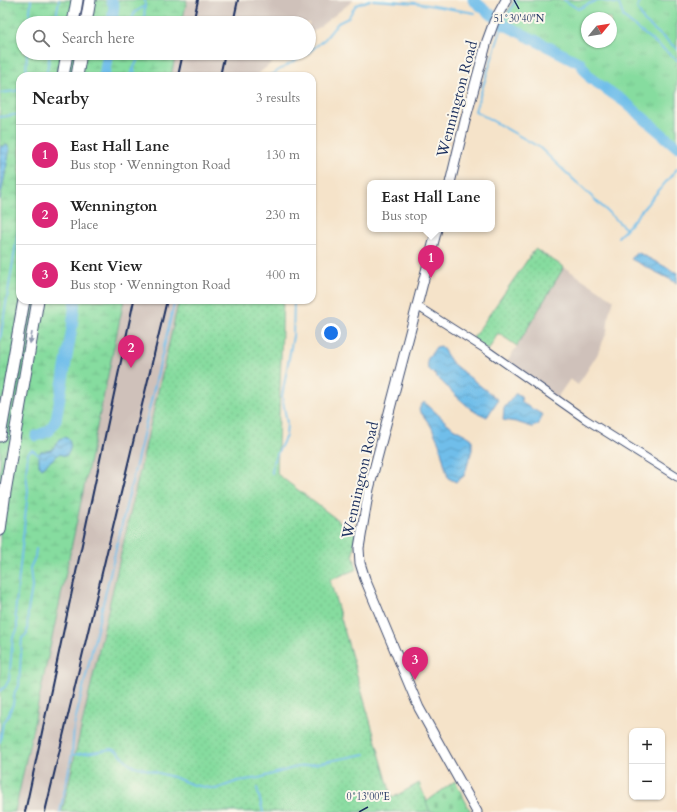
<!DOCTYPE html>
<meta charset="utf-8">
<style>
body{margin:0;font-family:Cardo,serif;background:#f2f2f2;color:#222}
.controls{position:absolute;right:12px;bottom:12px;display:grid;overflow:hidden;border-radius:8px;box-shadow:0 1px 3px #0004}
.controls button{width:36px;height:36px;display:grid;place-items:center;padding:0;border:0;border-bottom:1px solid #e0e0e0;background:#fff;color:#222;font:20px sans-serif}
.compass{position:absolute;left:581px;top:12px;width:36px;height:36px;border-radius:50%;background:#fff;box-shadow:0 1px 3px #0004;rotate:60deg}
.you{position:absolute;left:331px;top:333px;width:14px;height:14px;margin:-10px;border:3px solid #fff;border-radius:50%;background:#1a73e8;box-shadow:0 0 0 6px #1a73e833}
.badge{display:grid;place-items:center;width:26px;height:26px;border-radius:50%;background:#db2777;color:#fff;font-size:13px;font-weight:700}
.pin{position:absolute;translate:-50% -33px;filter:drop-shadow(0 1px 2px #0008)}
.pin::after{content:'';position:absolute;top:21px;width:14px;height:12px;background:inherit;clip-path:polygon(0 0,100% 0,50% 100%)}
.popup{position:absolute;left:367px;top:180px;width:128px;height:52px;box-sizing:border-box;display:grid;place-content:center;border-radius:8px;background:#fff;filter:drop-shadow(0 1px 3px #0005);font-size:13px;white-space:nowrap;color:#767676}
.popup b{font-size:15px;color:#222}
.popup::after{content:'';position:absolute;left:50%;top:100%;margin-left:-8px;border:8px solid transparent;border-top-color:#fff}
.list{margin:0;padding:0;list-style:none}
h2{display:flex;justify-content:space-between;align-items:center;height:52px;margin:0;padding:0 16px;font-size:17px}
h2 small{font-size:13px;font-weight:400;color:#767676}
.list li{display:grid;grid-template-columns:26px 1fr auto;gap:12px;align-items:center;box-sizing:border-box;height:60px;padding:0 16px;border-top:1px solid #e0e0e0}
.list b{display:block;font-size:15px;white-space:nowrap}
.list p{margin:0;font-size:13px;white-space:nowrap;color:#767676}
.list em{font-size:13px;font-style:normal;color:#767676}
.icon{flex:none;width:22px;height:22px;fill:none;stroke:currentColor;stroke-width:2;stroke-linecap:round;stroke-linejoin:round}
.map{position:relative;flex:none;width:677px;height:812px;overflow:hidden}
.search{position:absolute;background:#fff;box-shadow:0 1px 3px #0004;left:16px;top:16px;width:300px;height:44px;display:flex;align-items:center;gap:10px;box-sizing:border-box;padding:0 14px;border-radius:22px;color:#767676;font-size:15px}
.panel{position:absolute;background:#fff;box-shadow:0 1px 3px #0004;left:16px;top:72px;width:300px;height:232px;border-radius:12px}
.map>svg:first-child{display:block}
.industrial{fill:#cfc1ba}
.grass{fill:url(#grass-dots);stroke:#50867e}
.wetland{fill:url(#wetland-marsh);stroke:#50867e}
.cemetery{fill:url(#cemetery-stones);stroke:#50867e}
.park{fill:url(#park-tufts);stroke:#50867e;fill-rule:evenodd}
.water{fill:url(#water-waves);stroke:#4676a4}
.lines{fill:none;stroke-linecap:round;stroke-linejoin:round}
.stream{stroke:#70beea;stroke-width:2}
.river{stroke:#70beea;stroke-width:11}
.minor-casing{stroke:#3c4a6e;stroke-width:9}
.major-casing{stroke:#3c4a6e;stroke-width:11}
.highway-casing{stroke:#3c4a6e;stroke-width:13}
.minor{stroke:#fff;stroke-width:7}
.major{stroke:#fff;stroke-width:9}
.highway{stroke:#fff;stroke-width:11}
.rail{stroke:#1b2f5e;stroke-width:2}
.oneway{fill:#8d97ae}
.ticks{fill:none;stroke:#1b2f5e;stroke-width:1.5}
.labels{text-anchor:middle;stroke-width:4;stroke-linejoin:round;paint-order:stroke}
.street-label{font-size:15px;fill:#1b2f5e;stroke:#fbf7ec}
.ticks-label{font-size:10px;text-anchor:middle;fill:#1b2f5e;stroke:#fbf7ec;stroke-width:4;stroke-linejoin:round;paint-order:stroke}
</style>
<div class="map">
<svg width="677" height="812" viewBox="0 0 677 812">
<defs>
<pattern id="grass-dots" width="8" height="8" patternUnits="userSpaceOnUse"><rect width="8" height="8" fill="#86dc9f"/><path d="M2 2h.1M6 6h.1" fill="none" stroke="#73bd8b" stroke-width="1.8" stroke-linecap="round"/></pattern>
<pattern id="wetland-marsh" width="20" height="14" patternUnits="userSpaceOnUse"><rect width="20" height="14" fill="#86dc9f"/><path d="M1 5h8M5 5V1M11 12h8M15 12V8" fill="none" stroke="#73bd8b"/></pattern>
<pattern id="cemetery-stones" width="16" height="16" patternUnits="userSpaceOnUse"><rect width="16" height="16" fill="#86dc9f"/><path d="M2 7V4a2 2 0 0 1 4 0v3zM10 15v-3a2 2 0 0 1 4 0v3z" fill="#73bd8b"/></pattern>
<pattern id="park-tufts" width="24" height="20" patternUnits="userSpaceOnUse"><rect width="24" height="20" fill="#86dc9f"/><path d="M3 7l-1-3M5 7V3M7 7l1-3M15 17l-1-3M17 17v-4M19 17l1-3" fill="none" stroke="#73bd8b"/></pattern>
<pattern id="water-waves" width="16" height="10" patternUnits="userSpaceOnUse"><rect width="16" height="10" fill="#70beea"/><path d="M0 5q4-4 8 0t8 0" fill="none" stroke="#5b9bc1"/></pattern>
</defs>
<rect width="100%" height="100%" fill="#fbf7ec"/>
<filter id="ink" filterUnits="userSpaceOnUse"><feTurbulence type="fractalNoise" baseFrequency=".025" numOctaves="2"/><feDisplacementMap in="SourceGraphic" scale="8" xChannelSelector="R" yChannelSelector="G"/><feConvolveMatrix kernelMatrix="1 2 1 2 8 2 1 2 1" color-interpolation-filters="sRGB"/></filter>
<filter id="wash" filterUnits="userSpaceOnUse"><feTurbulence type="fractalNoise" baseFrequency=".012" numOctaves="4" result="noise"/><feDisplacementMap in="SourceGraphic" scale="16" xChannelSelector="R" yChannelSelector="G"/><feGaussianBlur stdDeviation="0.9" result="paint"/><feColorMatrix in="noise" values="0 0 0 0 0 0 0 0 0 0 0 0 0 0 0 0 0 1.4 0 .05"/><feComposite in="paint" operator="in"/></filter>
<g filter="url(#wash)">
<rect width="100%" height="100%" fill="#f5e3c9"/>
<path class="industrial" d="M 187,0 L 354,0 L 309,35 L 309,23 L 182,23 Z
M 176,53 L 285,53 L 255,76 L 171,76 Z
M 564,267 L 614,300 L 609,313 L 607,332 L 597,355 L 578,385 L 570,379 L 556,399 L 506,364 Z
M 124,300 L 179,300 L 62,812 L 15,812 Z"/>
<path class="grass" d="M 535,249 L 564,267 L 517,346 L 498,333 L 488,351 L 473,338 Z
M 179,300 L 283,300 L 277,474 L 356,534 L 353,554 L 357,569 L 330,580 L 392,798 L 419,783 L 431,812 L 62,812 Z"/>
<path class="wetland" d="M 0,0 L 187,0 L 182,23 L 23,23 L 23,53 L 176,53 L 171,76 L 20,76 L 20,300 L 124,300 L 15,812 L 0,812 Z"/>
<path class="cemetery" d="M 455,781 L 471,812 L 430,812 L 426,802 Z"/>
<path class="park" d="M 514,0 L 677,0 L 677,147 L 643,117 L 602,85 L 590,78 L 580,63 L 500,25 ZM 587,18 L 611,18 L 611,42 L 587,42 Z"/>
<path class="water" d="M 7,145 L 10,149 L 0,200 L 0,147 Z
M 637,252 L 677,273 L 677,283 L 631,259 Z
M 441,346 L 453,364 L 498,400 L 487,417 L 472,410 L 454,394 L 428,368 L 427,360 L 436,347 Z
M 516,393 L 521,396 L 522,403 L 543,415 L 538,425 L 532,427 L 516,422 L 503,420 L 504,408 Z
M 424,402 C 434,410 443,420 453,428 C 459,432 466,434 472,439 L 472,450 L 464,476 L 456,482 L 448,478 L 439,443 L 431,426 L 419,410 L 421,405 Z
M 64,437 L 69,439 C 71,445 71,451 66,456 L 59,454 L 42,468 L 39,466 L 39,455 L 40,452 L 52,450 L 60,439 Z"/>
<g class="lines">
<path class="stream" d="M 373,0 L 416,3 L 475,13
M 516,0 L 503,24 L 475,111 L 539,147 L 626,229
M 564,0 L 578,9 L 597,0
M 599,0 L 619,4 L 624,18 L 677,60
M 644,0 L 640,2 L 637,8 L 644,21 L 677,49
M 0,1 L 0,0
M 29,23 L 31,0
M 55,23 L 59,0
M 130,23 L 135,12 L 145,6
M 144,23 L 145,0
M 309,52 L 325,39 L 338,23 L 348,18 L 356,5 L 370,0
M 134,69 L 135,76
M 26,76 L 27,53
M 46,76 L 50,53
M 130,76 L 138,59 L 138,53
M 269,76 L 308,53
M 0,93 L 16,91 L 20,88
M 0,117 L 20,114
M 618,237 L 626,229 L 677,169
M 0,340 L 20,220
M 272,473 L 273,462 L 286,436 L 287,423 L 282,396 L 293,336 L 294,300
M 0,691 L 5,687 L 9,680 L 13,637 L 17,631 L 17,621 L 15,614 L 25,518 L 28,491 L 26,473 L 28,453 L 32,450 L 39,455
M 0,742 L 3,723 L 7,718 L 13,704 L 15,691 L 19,686 L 22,638 L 27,634 L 28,611 L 32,587 L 30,568 L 35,557 L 36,549
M 72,755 L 112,749 L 117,751 L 131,765 L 176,778 L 193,785 L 216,789 L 238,781 L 259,778 L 293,768 L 365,754
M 257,788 L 263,812
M 60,812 L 72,755 L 74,726 L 175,300"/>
<path class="river" d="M 111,0 L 114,5 L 112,23
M 473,0 L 503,24 L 580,63 L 590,78 L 626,103 L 677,147
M 104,76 L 108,53
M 36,436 L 49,431 L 56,420 L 72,328 L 75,300"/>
</g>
</g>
<g filter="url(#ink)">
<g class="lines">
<defs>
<path id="minor" d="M 417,306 L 488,351 L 585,419 L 677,477"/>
<path id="major" d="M 450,183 L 465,121 L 487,41 L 494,22 L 506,0
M 437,229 L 369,489 L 359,548 L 360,563 L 365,579 L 419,708 L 477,812"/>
<path id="highway" d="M 73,23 L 77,0
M 86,23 L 90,0
M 63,76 L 67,53
M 77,76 L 81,53
M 0,436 L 24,300
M 0,530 L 5,492 L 38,300"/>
</defs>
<use href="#minor" class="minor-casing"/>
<use href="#major" class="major-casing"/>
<use href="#highway" class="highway-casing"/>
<use href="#minor" class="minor"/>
<use href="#major" class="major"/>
<use href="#highway" class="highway"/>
<path class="rail" d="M 193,23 L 198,0
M 233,23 L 238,0
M 178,76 L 183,53
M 220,76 L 225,53
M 25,812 L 134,300
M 45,812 L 167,300"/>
</g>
<defs><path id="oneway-solid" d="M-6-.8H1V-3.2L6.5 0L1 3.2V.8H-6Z"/></defs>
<use class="oneway" href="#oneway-solid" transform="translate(31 338) rotate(100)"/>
</g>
<path class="ticks" d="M 514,0 L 519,9M 359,812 L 368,807"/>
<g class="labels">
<g class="street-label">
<text transform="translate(457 99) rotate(-75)" y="5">Wennington Road</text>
<text transform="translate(360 480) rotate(-77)" y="5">Wennington Road</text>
</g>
</g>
<g class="ticks-label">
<text x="519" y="22">51°30'40"N</text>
<text x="368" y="800">0°13'00"E</text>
</g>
</svg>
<div class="controls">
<button>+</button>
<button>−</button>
</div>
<svg class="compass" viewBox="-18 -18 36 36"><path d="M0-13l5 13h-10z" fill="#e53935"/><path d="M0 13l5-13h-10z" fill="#767676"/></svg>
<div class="you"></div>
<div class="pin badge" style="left:431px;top:278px">1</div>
<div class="popup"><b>East Hall Lane</b>Bus stop</div>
<div class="pin badge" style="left:131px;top:368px">2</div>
<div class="pin badge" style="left:415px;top:680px">3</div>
<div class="search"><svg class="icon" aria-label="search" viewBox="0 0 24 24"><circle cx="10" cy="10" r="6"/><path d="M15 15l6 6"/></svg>Search here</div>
<section class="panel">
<h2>Nearby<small>3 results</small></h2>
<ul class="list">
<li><span class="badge">1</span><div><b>East Hall Lane</b><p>Bus stop · Wennington Road</p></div><em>130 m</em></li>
<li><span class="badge">2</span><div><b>Wennington</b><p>Place</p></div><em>230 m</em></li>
<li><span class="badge">3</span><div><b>Kent View</b><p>Bus stop · Wennington Road</p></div><em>400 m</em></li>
</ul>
</section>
</div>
